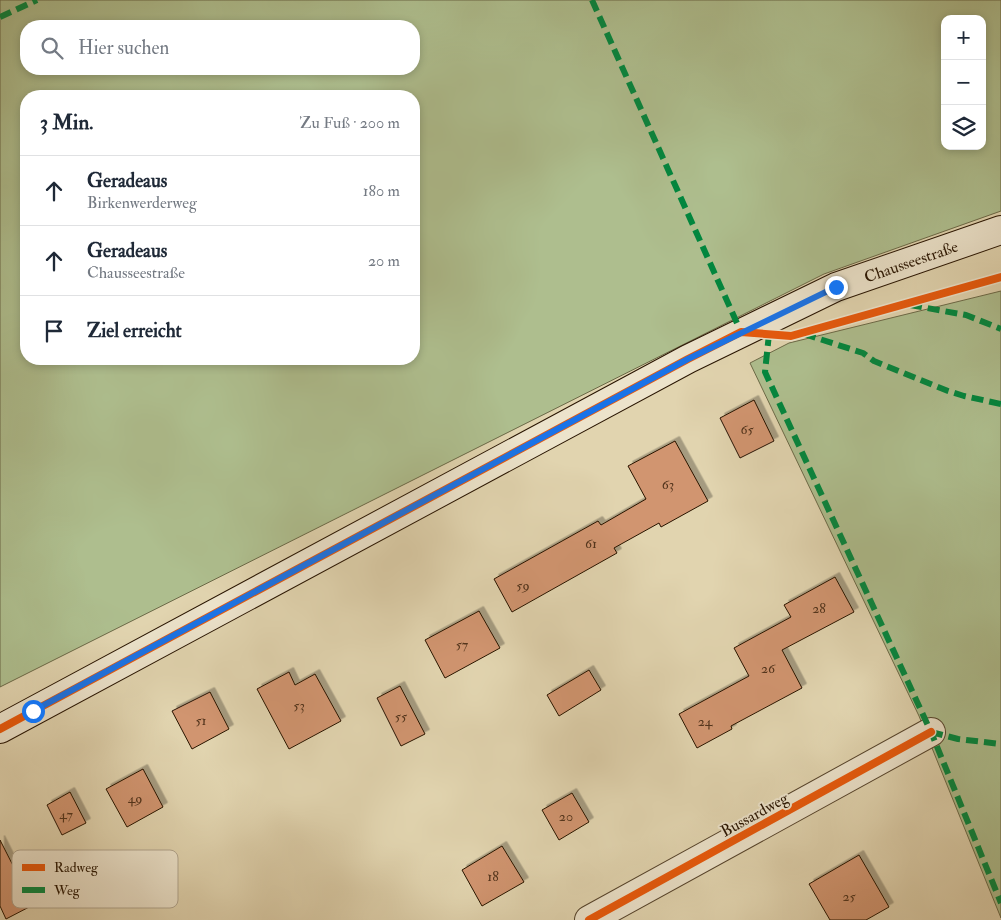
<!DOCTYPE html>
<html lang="de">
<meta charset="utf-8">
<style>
body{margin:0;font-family:"IM FELL Double Pica",serif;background:#f6f6f7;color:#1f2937}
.controls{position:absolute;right:15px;top:15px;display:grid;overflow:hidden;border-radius:10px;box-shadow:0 2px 8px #0003}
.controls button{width:45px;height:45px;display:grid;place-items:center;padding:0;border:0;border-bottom:1px solid #e0e1e3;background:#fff;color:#1f2937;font:25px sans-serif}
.stop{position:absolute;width:15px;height:15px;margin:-11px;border:4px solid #1a73e8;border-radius:50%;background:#fff}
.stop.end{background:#1a73e8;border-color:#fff;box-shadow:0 1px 5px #0008}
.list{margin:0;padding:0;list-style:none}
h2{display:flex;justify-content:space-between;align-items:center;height:65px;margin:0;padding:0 20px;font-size:21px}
h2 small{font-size:16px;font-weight:400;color:#747a83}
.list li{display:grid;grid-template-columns:32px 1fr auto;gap:15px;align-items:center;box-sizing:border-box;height:70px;padding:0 20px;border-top:1px solid #e0e1e3}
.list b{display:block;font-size:19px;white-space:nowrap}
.list p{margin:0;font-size:16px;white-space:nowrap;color:#747a83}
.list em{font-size:16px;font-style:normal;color:#747a83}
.icon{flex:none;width:28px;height:28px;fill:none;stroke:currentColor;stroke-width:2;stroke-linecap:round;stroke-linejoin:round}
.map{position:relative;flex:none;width:1001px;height:920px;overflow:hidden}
.search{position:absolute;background:#fff;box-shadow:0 2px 8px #0003;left:20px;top:20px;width:400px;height:55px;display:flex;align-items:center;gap:12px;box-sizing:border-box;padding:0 18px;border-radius:20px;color:#747a83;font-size:19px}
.panel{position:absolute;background:#fff;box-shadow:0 2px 8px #0003;left:20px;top:90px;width:400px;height:275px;border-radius:20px}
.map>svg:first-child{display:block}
.green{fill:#aebe8e;stroke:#6b6947;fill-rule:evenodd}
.building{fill:#d19570;stroke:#281400;filter:url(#shadow)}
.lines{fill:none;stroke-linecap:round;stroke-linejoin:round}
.street-casing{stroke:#56442c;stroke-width:30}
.secondary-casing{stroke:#281400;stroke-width:30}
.street{stroke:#ece3cb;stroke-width:28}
.secondary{stroke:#ece3cb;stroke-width:28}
.quiet{stroke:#00873e;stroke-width:6;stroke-dasharray:12 6;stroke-linecap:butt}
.cycleway-casing{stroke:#ece3cb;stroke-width:11}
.cycleway{stroke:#e8590c;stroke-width:8}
.route{stroke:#1a73e8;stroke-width:6}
.labels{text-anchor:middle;stroke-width:4;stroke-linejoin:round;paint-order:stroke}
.number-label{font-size:14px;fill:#52341c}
.street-label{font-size:16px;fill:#281400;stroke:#ece3cb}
.key{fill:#ece3cb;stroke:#b1a58e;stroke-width:1}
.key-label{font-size:14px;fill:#281400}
</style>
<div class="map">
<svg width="1001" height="920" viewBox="0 0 1001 920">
<defs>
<filter id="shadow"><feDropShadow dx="4.5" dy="-4.5" stdDeviation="0" flood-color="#0004"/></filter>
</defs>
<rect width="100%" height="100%" fill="#e1d4af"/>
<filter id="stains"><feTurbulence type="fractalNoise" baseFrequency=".004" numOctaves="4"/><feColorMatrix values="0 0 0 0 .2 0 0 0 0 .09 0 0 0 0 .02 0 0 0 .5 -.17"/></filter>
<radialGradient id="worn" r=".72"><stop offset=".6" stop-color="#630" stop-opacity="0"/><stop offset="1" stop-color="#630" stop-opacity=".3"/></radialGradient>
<path class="green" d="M 0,0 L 1001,0 L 1001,211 L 824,274 L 0,687 ZM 945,19 L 982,19 L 982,146 L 945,146 ZM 26,26 L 414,26 L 414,69 L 26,69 ZM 26,96 L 414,96 L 414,359 L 26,359 Z
M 1001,291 L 1001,918 L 919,716 L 750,363 L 789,343 Z"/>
<path class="building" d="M 754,400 L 774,441 L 740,458 L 720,418 Z
M 675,441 L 708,501 L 661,527 L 659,523 L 614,548 L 617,553 L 512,612 L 494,579 L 598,521 L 601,525 L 646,499 L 628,466 Z
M 835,577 L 854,612 L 782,650 L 802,688 L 731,726 L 732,729 L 697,748 L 679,714 L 749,676 L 734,648 L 791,617 L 784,605 Z
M 479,611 L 500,648 L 445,678 L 425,640 Z
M 589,670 L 601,690 L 559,716 L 547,695 Z
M 289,672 L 295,685 L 315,674 L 341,721 L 289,749 L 257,689 Z
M 400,686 L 425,734 L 401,746 L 377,698 Z
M 210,692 L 229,729 L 192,749 L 172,711 Z
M 143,769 L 163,807 L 127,827 L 106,789 Z
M 70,792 L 86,823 L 62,835 L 47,805 Z
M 572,793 L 589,822 L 559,840 L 542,810 Z
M 0,840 L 33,905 L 6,919 L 0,906 Z
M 502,846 L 524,882 L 482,906 L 462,870 Z
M 859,855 L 889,907 L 866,920 L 830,920 L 809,884 Z"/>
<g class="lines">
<defs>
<path id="street" d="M 589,920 L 931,732"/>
<g id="secondary">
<path id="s1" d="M 0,729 L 688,359 L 836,287 L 1001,230"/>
</g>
</defs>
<use href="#street" class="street-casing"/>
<use href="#secondary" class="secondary-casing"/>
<use href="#street" class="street"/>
<use href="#secondary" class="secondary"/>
<path class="quiet" d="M 592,0 L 741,332 L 744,333
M 0,17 L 37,0
M 910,305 L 966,315 L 1001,329
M 769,334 L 765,372 L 931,732 L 1001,903
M 804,334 L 863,353 L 874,361 L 948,391 L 964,396 L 1001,404
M 931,732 L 958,739 L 1001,744"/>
<defs>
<path id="cycleway" d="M 0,729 L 688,359 L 741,332 L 791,336 L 1001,277
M 589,920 L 931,732"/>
</defs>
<use href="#cycleway" class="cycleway-casing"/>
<use href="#cycleway" class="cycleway"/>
</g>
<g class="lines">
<path class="route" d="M 33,711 L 688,359 L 836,287"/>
</g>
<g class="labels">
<g class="number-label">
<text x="747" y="434">65</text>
<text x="668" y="489">63</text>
<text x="591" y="548">61</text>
<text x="523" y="590">59</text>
<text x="819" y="613">28</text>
<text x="462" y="649">57</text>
<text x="768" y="673">26</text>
<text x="299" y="710">53</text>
<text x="401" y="721">55</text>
<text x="201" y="725">51</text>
<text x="705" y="726">24</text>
<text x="135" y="803">49</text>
<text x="66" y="819">47</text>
<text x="566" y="821">20</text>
<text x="493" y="881">18</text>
<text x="849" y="901">25</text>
</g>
<g class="street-label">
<text dy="6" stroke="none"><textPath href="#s1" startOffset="1025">Chausseestraße</textPath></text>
<text transform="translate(754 814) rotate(-29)" y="6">Bussardweg</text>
</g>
</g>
<rect x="12" y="850" width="166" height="58" rx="8" class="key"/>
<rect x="22" y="864" width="23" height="7" fill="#e8590c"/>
<rect x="22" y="887" width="23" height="6" fill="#00873e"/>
<g class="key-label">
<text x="54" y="872">Radweg</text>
<text x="54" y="895">Weg</text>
</g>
<rect width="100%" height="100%" filter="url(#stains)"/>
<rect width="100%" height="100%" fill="url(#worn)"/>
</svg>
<div class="controls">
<button>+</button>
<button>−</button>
<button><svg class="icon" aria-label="layers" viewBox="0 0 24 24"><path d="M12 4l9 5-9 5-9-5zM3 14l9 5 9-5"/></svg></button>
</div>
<div class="stop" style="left:33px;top:711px"></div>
<div class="stop end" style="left:836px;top:287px"></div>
<div class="search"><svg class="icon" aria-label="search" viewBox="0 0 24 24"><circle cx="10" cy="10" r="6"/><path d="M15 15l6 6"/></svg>Hier suchen</div>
<section class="panel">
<h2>3 Min.<small>Zu Fuß · 200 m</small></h2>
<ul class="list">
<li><svg class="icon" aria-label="ahead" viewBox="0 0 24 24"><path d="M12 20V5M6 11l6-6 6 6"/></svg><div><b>Geradeaus</b><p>Birkenwerderweg</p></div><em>180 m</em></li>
<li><svg class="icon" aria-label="ahead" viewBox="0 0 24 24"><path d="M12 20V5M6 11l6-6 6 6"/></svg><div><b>Geradeaus</b><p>Chausseestraße</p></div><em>20 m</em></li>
<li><svg class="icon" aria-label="arrive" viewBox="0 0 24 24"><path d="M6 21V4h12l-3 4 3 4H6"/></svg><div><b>Ziel erreicht</b></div></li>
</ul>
</section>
</div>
